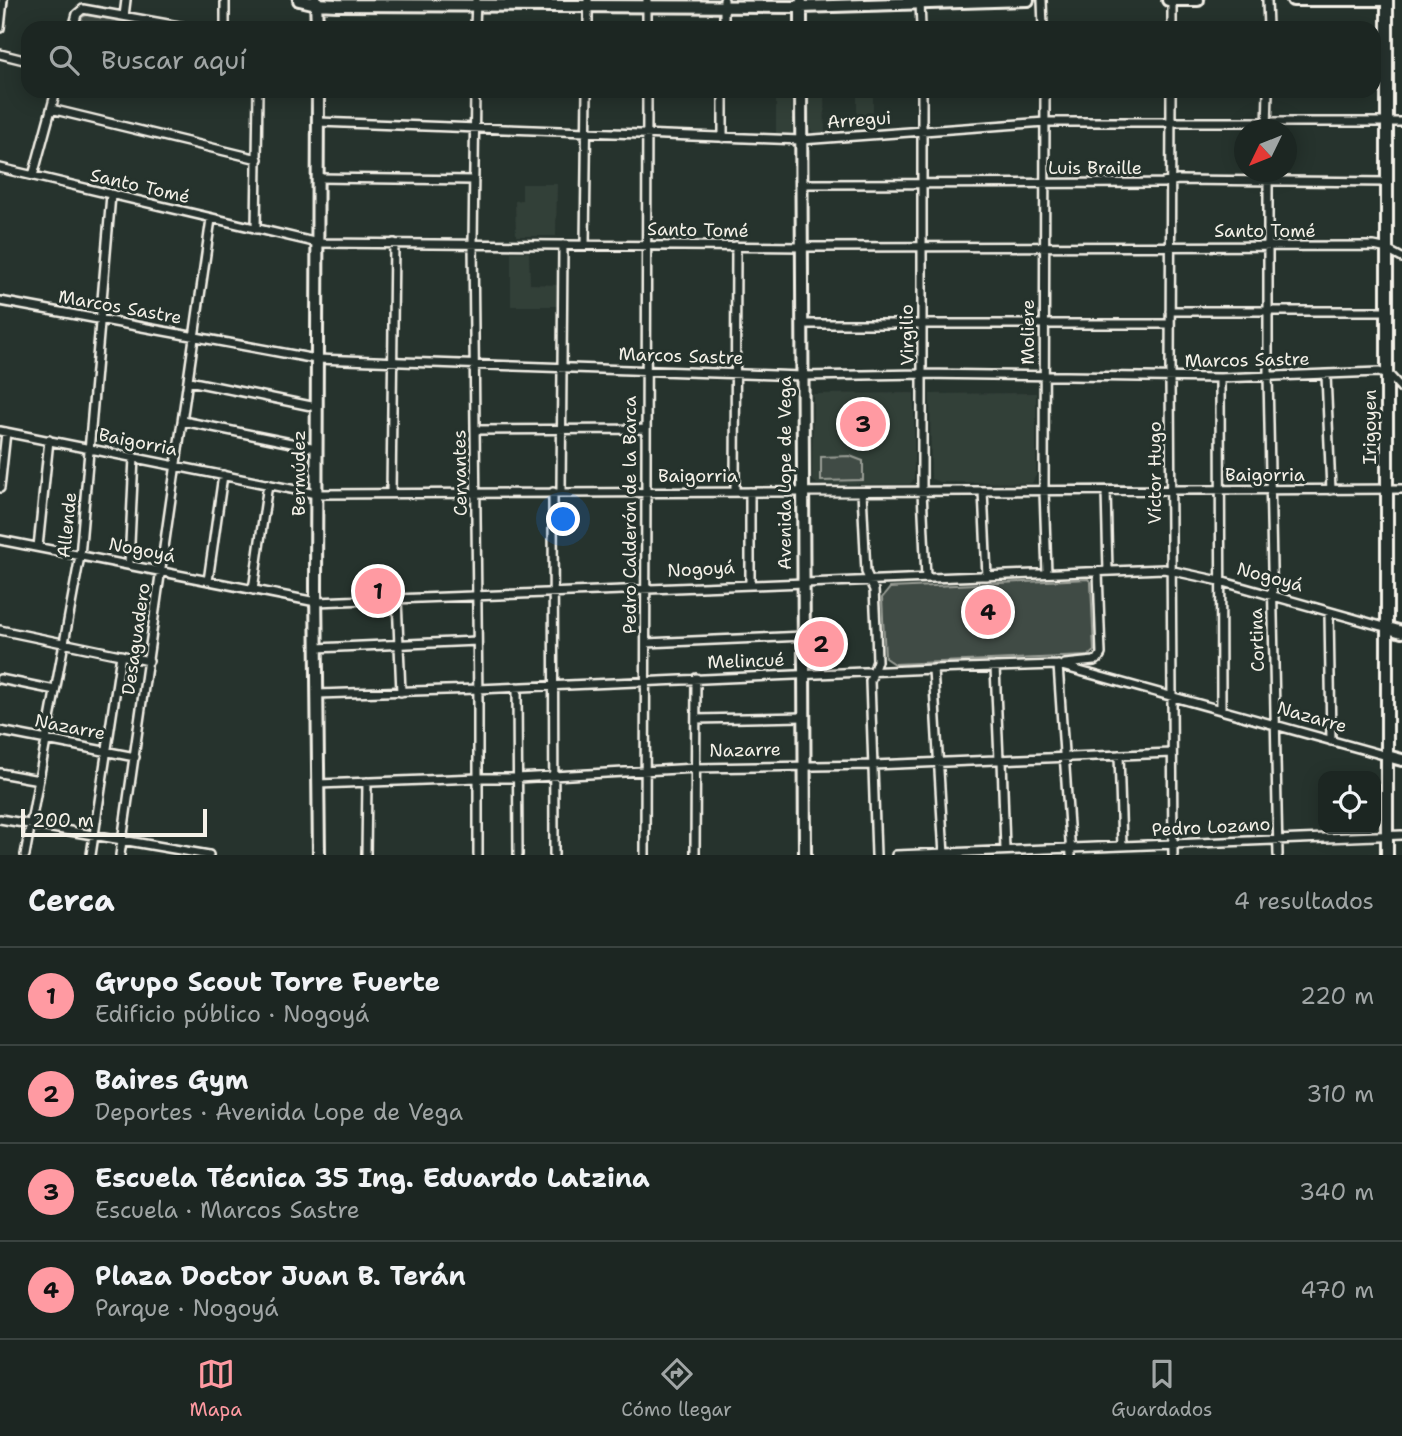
<!DOCTYPE html>
<html lang="es">
<meta charset="utf-8">
<style>
body{margin:0;font-family:"Shantell Sans",sans-serif;background:#252e2a;color:#f1f3f6}
.controls{position:absolute;right:21px;bottom:21px;display:grid;overflow:hidden;border-radius:14px;box-shadow:0 4px 18px #0003}
.controls button{width:63px;height:63px;display:grid;place-items:center;padding:0;border:0;border-bottom:2px solid #3a4340;background:#1c2622;color:#f1f3f6;font:35px sans-serif}
.compass{position:absolute;left:1234px;top:119px;width:63px;height:63px;border-radius:50%;background:#1c2622;box-shadow:0 4px 18px #0003;rotate:227deg}
.scale{position:absolute;left:21px;bottom:18px;width:186px;box-sizing:border-box;padding-left:7px;border:4px solid #f4f1e8;border-top:0;font-size:19px;line-height:24px;white-space:nowrap;color:#f4f1e8;-webkit-text-stroke:5px #26332d;paint-order:stroke}
.you{position:absolute;left:564px;top:520px;width:24px;height:24px;margin:-18px;border:5px solid #fff;border-radius:50%;background:#1a73e8;box-shadow:0 0 0 10px #1a73e833}
.badge{display:grid;place-items:center;width:46px;height:46px;border-radius:50%;background:#ff9aa2;color:#111;font-size:23px;font-weight:700}
.pin{position:absolute;translate:-50% -50%;border:4px solid #fff;box-shadow:0 2px 7px #0006}
.list{margin:0;padding:0;list-style:none}
h2{display:flex;justify-content:space-between;align-items:center;height:91px;margin:0;padding:0 28px;font-size:30px}
h2 small{font-size:23px;font-weight:400;color:#a0a5a5}
.list li{display:grid;grid-template-columns:46px 1fr auto;gap:21px;align-items:center;box-sizing:border-box;height:98px;padding:0 28px;border-top:2px solid #3a4340}
.list b{display:block;font-size:26px;white-space:nowrap}
.list p{margin:0;font-size:23px;white-space:nowrap;color:#a0a5a5}
.list em{font-size:23px;font-style:normal;color:#a0a5a5}
.icon{flex:none;width:38px;height:38px;fill:none;stroke:currentColor;stroke-width:2;stroke-linecap:round;stroke-linejoin:round}
.map{position:relative;flex:none;width:1402px;height:855px;overflow:hidden}
.search{position:absolute;background:#1c2622;box-shadow:0 4px 18px #0003;left:21px;right:21px;top:21px;height:77px;display:flex;align-items:center;gap:18px;box-sizing:border-box;padding:0 24px;border-radius:21px;color:#a0a5a5;font-size:26px}
.sheet{height:483px;background:#1c2622}
nav{display:flex;justify-content:space-around;align-items:center;box-sizing:border-box;height:98px;border-top:2px solid #3a4340;background:#1c2622;font-size:19px;color:#a0a5a5}
nav a{display:grid;justify-items:center;gap:4px}
nav .on{color:#ff9aa2}
.map>svg:first-child{display:block}
.built{fill:#333f39}
.green{fill:#414b45;stroke:#9a9e96;stroke-width:2}
.lines{fill:none;stroke-linecap:round;stroke-linejoin:round}
.street-casing{stroke:#f4f1e8;stroke-width:12}
.secondary-casing{stroke:#f4f1e8;stroke-width:16}
.street{stroke:#26332d;stroke-width:7}
.secondary{stroke:#26332d;stroke-width:10}
.labels{text-anchor:middle;stroke-width:6;stroke-linejoin:round;paint-order:stroke}
.street-label{font-size:18px;fill:#f4f1e8;stroke:#26332d}
</style>
<div class="map">
<svg width="1402" height="855" viewBox="0 0 1402 855">
<rect width="100%" height="100%" fill="#26332d"/>
<filter id="ink" filterUnits="userSpaceOnUse"><feTurbulence type="fractalNoise" baseFrequency=".0143" numOctaves="2"/><feDisplacementMap in="SourceGraphic" scale="14" xChannelSelector="R" yChannelSelector="G"/><feConvolveMatrix kernelMatrix="1 2 1 2 8 2 1 2 1" color-interpolation-filters="sRGB"/></filter>
<g filter="url(#ink)">
<path class="built" d="M 776,91 L 792,91 L 792,133 L 789,134 L 776,133 Z
M 808,91 L 824,91 L 825,132 L 813,133 L 810,129 Z
M 857,91 L 873,91 L 873,127 L 857,128 Z
M 522,184 L 557,184 L 556,236 L 516,236 L 515,201 L 522,200 Z
M 511,252 L 529,252 L 530,284 L 558,285 L 558,306 L 511,306 Z
M 914,393 L 914,479 L 910,484 L 817,484 L 812,480 L 813,394 Z
M 1036,393 L 1036,475 L 1032,483 L 940,482 L 931,479 L 930,394 Z"/>
<path class="green" d="M 86,15 L 163,28 L 79,28 L 82,17 Z
M 850,456 L 863,461 L 863,480 L 821,481 L 821,457 Z
M 1088,579 L 1091,582 L 1094,651 L 1088,656 L 894,664 L 885,658 L 882,598 L 890,588 Z"/>
<g class="lines">
<defs>
<path id="street" d="M 1042,0 L 1043,28
M 1267,0 L 1268,28
M 920,1 L 921,28
M 124,16 L 126,0
M 0,28 L 3,0
M 73,28 L 77,14 L 83,9 L 190,28
M 225,28 L 225,0
M 475,28 L 476,0
M 588,28 L 588,0
M 647,28 L 647,0
M 724,28 L 724,0
M 1172,28 L 1172,0
M 0,54 L 28,61
M 1374,63 L 1387,64
M 475,91 L 473,243 L 478,703 L 478,855
M 922,91 L 922,491 L 926,578
M 1045,91 L 1044,491 L 1047,573
M 1171,91 L 1170,377 L 1173,855
M 51,109 L 258,159
M 318,122 L 801,140 L 1045,122 L 1402,122
M 1267,130 L 1268,91
M 723,138 L 723,91
M 0,168 L 318,243 L 802,247 L 1374,246 L 1383,248 L 1402,258
M 1268,172 L 1268,376 L 1278,855
M 33,176 L 56,91
M 318,178 L 473,180
M 801,184 L 1163,183 L 1178,180 L 1388,182
M 256,229 L 258,91
M 585,245 L 587,91
M 0,301 L 316,359 L 802,376 L 923,374 L 1220,378 L 1379,372 L 1391,377 L 1402,389
M 1170,311 L 1387,311
M 802,324 L 1170,324
M 1326,375 L 1331,490
M 1220,378 L 1221,710
M 189,381 L 316,407
M 183,421 L 316,448
M 475,430 L 646,429
M 0,431 L 316,494 L 1402,489
M 0,488 L 6,432
M 983,491 L 987,576
M 1106,491 L 1108,571
M 553,492 L 554,855
M 561,492 L 563,245
M 735,492 L 736,246
M 750,492 L 750,584
M 862,492 L 866,572 L 874,590 L 876,629 L 877,661 L 870,681 L 876,855
M 391,493 L 394,243
M 0,540 L 316,602 L 1164,569 L 1220,581 L 1388,628
M 38,547 L 49,440
M 129,565 L 134,457
M 208,581 L 223,475
M 253,590 L 268,484
M 397,599 L 401,692
M 1329,612 L 1331,741
M 0,630 L 149,661
M 646,643 L 804,636
M 316,648 L 477,641
M 1065,664 L 1094,661 L 1098,659 L 1101,654 L 1098,572
M 1058,665 L 1071,855
M 995,667 L 999,760
M 933,669 L 944,855
M 0,679 L 55,690
M 517,687 L 518,855
M 317,694 L 478,689 L 933,669 L 1058,665 L 1387,756
M 696,719 L 804,717
M 0,731 L 135,757
M 1119,755 L 1122,846
M 1002,760 L 1005,850
M 0,773 L 39,780
M 318,784 L 478,778 L 517,778 L 696,768 L 873,765 L 1172,753
M 0,819 L 209,855
M 25,855 L 80,556 L 111,195
M 91,855 L 121,655
M 120,855 L 211,219
M 366,855 L 367,782
M 645,855 L 647,91
M 695,855 L 696,678
M 896,855 L 1402,835"/>
<path id="secondary" d="M 299,0 L 316,4 L 337,5 L 801,7 L 1028,0
M 316,0 L 317,28
M 1168,0 L 1198,0
M 1293,0 L 1387,0
M 1387,0 L 1387,855
M 801,28 L 801,3
M 318,91 L 316,588 L 319,855
M 801,91 L 805,855
M 1388,628 L 1402,632
M 1387,756 L 1402,760"/>
</defs>
<use href="#street" class="street-casing"/>
<use href="#secondary" class="secondary-casing"/>
<use href="#street" class="street"/>
<use href="#secondary" class="secondary"/>
</g>
</g>
<g class="labels">
<g class="street-label">
<text transform="translate(859 120) rotate(-4)" y="6">Arregui</text>
<text x="1095" y="174">Luis Braille</text>
<text transform="translate(140 186) rotate(13)" y="6">Santo Tomé</text>
<text transform="translate(698 230) rotate(1)" y="6">Santo Tomé</text>
<text x="1265" y="237">Santo Tomé</text>
<text transform="translate(120 307) rotate(10)" y="6">Marcos Sastre</text>
<text transform="translate(1028 332) rotate(-90)" y="6">Moliere</text>
<text transform="translate(907 335) rotate(-91)" y="6">Virgilio</text>
<text transform="translate(681 356) rotate(2)" y="6">Marcos Sastre</text>
<text transform="translate(1247 360) rotate(-1)" y="6">Marcos Sastre</text>
<text transform="translate(1370 427) rotate(-90)" y="6">Irigoyen</text>
<text transform="translate(138 442) rotate(11)" y="6">Baigorria</text>
<text transform="translate(299 473) rotate(-90)" y="6">Bermúdez</text>
<text transform="translate(460 473) rotate(-91)" y="6">Cervantes</text>
<text transform="translate(785 473) rotate(-90)" y="6">Avenida Lope de Vega</text>
<text transform="translate(1155 473) rotate(-90)" y="6">Víctor Hugo</text>
<text x="1265" y="481">Baigorria</text>
<text x="698" y="482">Baigorria</text>
<text transform="translate(630 515) rotate(-90)" y="6">Pedro Calderón de la Barca</text>
<text transform="translate(67 525) rotate(-84)" y="6">Allende</text>
<text transform="translate(142 550) rotate(11)" y="6">Nogoyá</text>
<text transform="translate(701 569) rotate(-3)" y="6">Nogoyá</text>
<text transform="translate(1270 577) rotate(15)" y="6">Nogoyá</text>
<text transform="translate(136 639) rotate(-82)" y="6">Desaguadero</text>
<text transform="translate(1257 640) rotate(-92)" y="6">Cortina</text>
<text transform="translate(746 661) rotate(-2)" y="6">Melincué</text>
<text transform="translate(1312 717) rotate(16)" y="6">Nazarre</text>
<text transform="translate(70 727) rotate(11)" y="6">Nazarre</text>
<text transform="translate(745 750) rotate(-1)" y="6">Nazarre</text>
<text transform="translate(1211 827) rotate(-3)" y="6">Pedro Lozano</text>
</g>
</g>
</svg>
<div class="controls">
<button><svg class="icon" aria-label="locate" viewBox="0 0 24 24"><circle cx="12" cy="12" r="6"/><path d="M12 2v4M12 18v4M2 12h4M18 12h4"/></svg></button>
</div>
<svg class="compass" viewBox="-18 -18 36 36"><path d="M0-13l5 13h-10z" fill="#e53935"/><path d="M0 13l5-13h-10z" fill="#a0a5a5"/></svg>
<div class="scale">200 m</div>
<div class="you"></div>
<div class="pin badge" style="left:378px;top:591px">1</div>
<div class="pin badge" style="left:821px;top:644px">2</div>
<div class="pin badge" style="left:863px;top:424px">3</div>
<div class="pin badge" style="left:988px;top:612px">4</div>
<div class="search"><svg class="icon" aria-label="search" viewBox="0 0 24 24"><circle cx="10" cy="10" r="6"/><path d="M15 15l6 6"/></svg>Buscar aquí</div>
</div>
<section class="sheet">
<h2>Cerca<small>4 resultados</small></h2>
<ul class="list">
<li><span class="badge">1</span><div><b>Grupo Scout Torre Fuerte</b><p>Edificio público · Nogoyá</p></div><em>220 m</em></li>
<li><span class="badge">2</span><div><b>Baires Gym</b><p>Deportes · Avenida Lope de Vega</p></div><em>310 m</em></li>
<li><span class="badge">3</span><div><b>Escuela Técnica 35 Ing. Eduardo Latzina</b><p>Escuela · Marcos Sastre</p></div><em>340 m</em></li>
<li><span class="badge">4</span><div><b>Plaza Doctor Juan B. Terán</b><p>Parque · Nogoyá</p></div><em>470 m</em></li>
</ul>
</section>
<nav>
<a class="on"><svg class="icon" aria-label="map" viewBox="0 0 24 24"><path d="M3 6l6-2 6 2 6-2v14l-6 2-6-2-6 2zM9 4v14M15 6v14"/></svg>Mapa</a>
<a><svg class="icon" aria-label="directions" viewBox="0 0 24 24"><path d="M12 3l9 9-9 9-9-9zM9 14v-3h6M13 9l2 2-2 2"/></svg>Cómo llegar</a>
<a><svg class="icon" aria-label="saved" viewBox="0 0 24 24"><path d="M7 4h10v16l-5-4-5 4z"/></svg>Guardados</a>
</nav>
